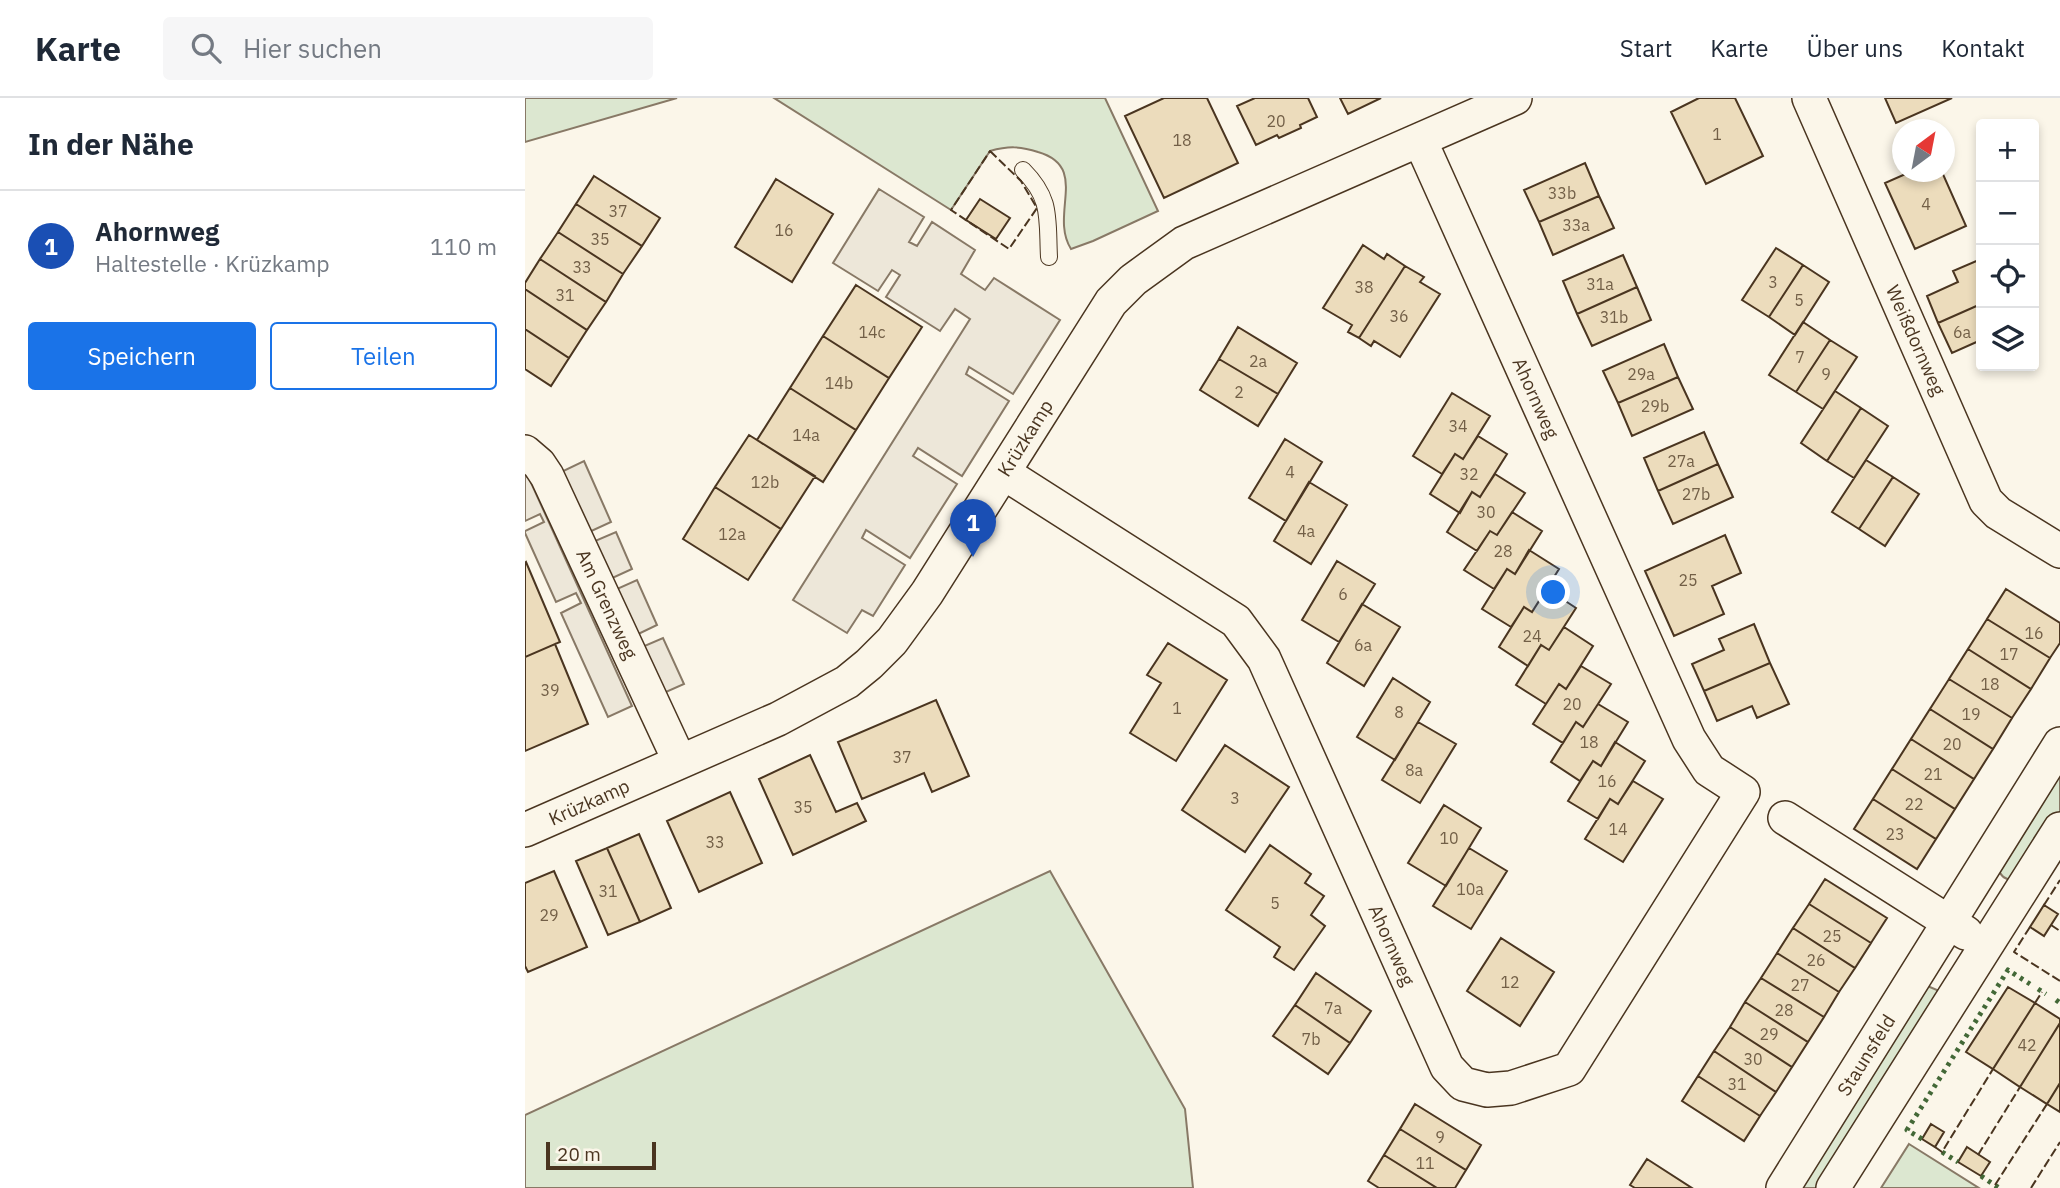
<!DOCTYPE html>
<html lang="de">
<meta charset="utf-8">
<style>
body{margin:0;font-family:"IBM Plex Sans",sans-serif;background:#f6f6f7;color:#1f2937}
.controls{position:absolute;right:21px;top:21px;display:grid;overflow:hidden;border-radius:7px;box-shadow:0 4px 10px #0003}
.controls button{width:63px;height:63px;display:grid;place-items:center;padding:0;border:0;border-bottom:2px solid #e0e1e3;background:#fff;color:#1f2937;font:35px sans-serif}
.compass{position:absolute;left:1367px;top:21px;width:63px;height:63px;border-radius:50%;background:#fff;box-shadow:0 4px 10px #0003;rotate:32deg}
.scale{position:absolute;left:21px;bottom:18px;width:110px;box-sizing:border-box;padding-left:7px;border:4px solid #4a3520;border-top:0;font-size:19px;line-height:24px;white-space:nowrap;color:#4a3520;-webkit-text-stroke:5px #fbf6e9;paint-order:stroke}
.you{position:absolute;left:1029px;top:495px;width:24px;height:24px;margin:-18px;border:5px solid #fff;border-radius:50%;background:#1a73e8;box-shadow:0 0 0 10px #1a73e833}
.badge{display:grid;place-items:center;width:46px;height:46px;border-radius:50%;background:#1a73e8;color:#fff;font-size:23px;font-weight:700}
.pin{position:absolute;translate:-50% -58px;filter:drop-shadow(0 2px 4px #0008)}
.pin::after{content:'';position:absolute;top:37px;width:24px;height:21px;background:inherit;clip-path:polygon(0 0,100% 0,50% 100%)}
.list{margin:0;padding:0;list-style:none}
h2{display:flex;justify-content:space-between;align-items:center;height:91px;margin:0;padding:0 28px;font-size:30px}
h2 small{font-size:23px;font-weight:400;color:#747a83}
.list li{display:grid;grid-template-columns:46px 1fr auto;gap:21px;align-items:center;box-sizing:border-box;height:112px;padding:0 28px;border-top:2px solid #e0e1e3}
.list b{display:block;font-size:26px;white-space:nowrap}
.list p{margin:0;font-size:23px;white-space:nowrap;color:#747a83}
.list em{font-size:23px;font-style:normal;color:#747a83}
.actions{display:flex;gap:14px;padding:21px 28px}
.actions a{flex:1;padding:16px 0;border:2px solid #1a73e8;border-radius:7px;text-align:center;font-size:24px;color:#1a73e8}
.actions .main{background:#1a73e8;color:#fff}
.icon{flex:none;width:38px;height:38px;fill:none;stroke:currentColor;stroke-width:2;stroke-linecap:round;stroke-linejoin:round}
.map{position:relative;flex:none;width:1535px;height:1090px;overflow:hidden}
header{display:flex;align-items:center;gap:42px;box-sizing:border-box;height:98px;padding:0 35px;background:#fff;border-bottom:2px solid #e0e1e3}
header strong{font-size:33px}
nav{display:flex;gap:38px;margin-inline-start:auto;font-size:24px}
.search{width:490px;height:63px;background:#f6f6f7;display:flex;align-items:center;gap:18px;box-sizing:border-box;padding:0 24px;border-radius:7px;color:#747a83;font-size:26px}
main{display:flex}
aside{flex:1;background:#fff}
.map>svg:first-child{display:block}
.green{fill:#dce7d0;stroke:#887966;stroke-width:2}
.parking{fill:#ede7d9;stroke:#887966;stroke-width:2}
.building{fill:#ecdcbc;stroke:#4a3520;stroke-width:2}
.lines{fill:none;stroke-linecap:round;stroke-linejoin:round}
.service-casing{stroke:#4a3520;stroke-width:18}
.minor-casing{stroke:#4a3520;stroke-width:36}
.service{stroke:#fbf6e9;stroke-width:16}
.minor{stroke:#fbf6e9;stroke-width:33}
.hedge{stroke:#436837;stroke-width:5;stroke-dasharray:3.5 5;stroke-linecap:butt}
.fence{stroke:#4a3520;stroke-width:2;stroke-dasharray:9 3.5;stroke-linecap:butt}
.labels{text-anchor:middle;stroke-width:5;stroke-linejoin:round;paint-order:stroke}
.number-label{font-size:16px;fill:#725f47}
.street-label{font-size:19px;fill:#4a3520;stroke:#fbf6e9}
</style>
<header>
<strong>Karte</strong>
<div class="search"><svg class="icon" aria-label="search" viewBox="0 0 24 24"><circle cx="10" cy="10" r="6"/><path d="M15 15l6 6"/></svg>Hier suchen</div>
<nav><a>Start</a><a>Karte</a><a>Über uns</a><a>Kontakt</a></nav>
</header>
<main>
<aside>
<h2>In der Nähe<small></small></h2>
<ul class="list">
<li><span class="badge" style="background:#1a4fb4">1</span><div><b>Ahornweg</b><p>Haltestelle · Krüzkamp</p></div><em>110 m</em></li>
</ul>
<div class="actions"><a class="main">Speichern</a><a>Teilen</a></div>
</aside>
<div class="map">
<svg width="1535" height="1090" viewBox="0 0 1535 1090">
<rect width="100%" height="100%" fill="#fbf6e9"/>
<path class="green" d="M 0,0 L 152,0 L 0,44 Z
M 249,0 L 580,0 L 633,113 L 568,143 L 546,151 C 524,116 565,69 513,54 C 495,48 483,48 465,53 L 426,112 Z
M 1535,668 L 1535,717 L 1487,783 C 1479,780 1475,778 1473,770 Z
M 525,773 L 660,1011 L 668,1090 L 0,1090 L 0,1017 Z
M 1400,887 L 1412,892 L 1414,898 L 1297,1090 L 1266,1090 Z
M 1384,1046 L 1454,1090 L 1356,1090 Z"/>
<path class="parking" d="M 354,91 L 399,119 L 384,144 L 392,148 L 407,124 L 450,152 L 436,176 L 460,192 L 469,180 L 535,222 L 488,296 L 444,269 L 441,276 L 484,303 L 437,378 L 393,350 L 388,358 L 432,386 L 385,460 L 341,432 L 337,440 L 380,467 L 348,518 L 337,512 L 322,535 L 268,502 L 445,221 L 430,211 L 415,233 L 361,199 L 375,177 L 367,172 L 353,193 L 308,165 Z
M 59,363 L 86,424 L 64,434 L 68,444 L 91,434 L 107,471 L 85,481 L 90,492 L 112,482 L 132,527 L 109,538 L 115,550 L 138,540 L 159,586 L 132,598 L 32,376 Z
M 3,378 L 107,608 L 83,619 L 36,515 L 56,505 L 51,495 L 31,504 L 0,435 L 0,433 L 19,424 L 15,416 L 0,423 L 0,379 Z"/>
<path class="building" d="M 639,0 L 682,0 L 713,65 L 639,100 L 600,18 Z
M 730,0 L 783,0 L 792,19 L 775,27 L 776,30 L 754,40 L 752,37 L 731,47 L 712,8 Z
M 815,0 L 856,0 L 823,16 Z
M 1174,0 L 1210,0 L 1238,58 L 1181,86 L 1146,14 Z
M 1360,0 L 1427,0 L 1371,25 Z
M 1060,65 L 1074,98 L 1014,124 L 999,92 Z
M 1385,74 L 1417,74 L 1441,128 L 1390,151 L 1360,85 Z
M 69,78 L 135,120 L 117,148 L 51,106 Z
M 251,81 L 308,116 L 267,184 L 210,149 Z
M 1074,98 L 1089,130 L 1028,157 L 1014,124 Z
M 455,101 L 485,120 L 471,141 L 441,122 Z
M 51,106 L 117,148 L 98,176 L 33,134 Z
M 33,134 L 98,176 L 81,204 L 15,161 Z
M 838,147 L 859,161 L 862,156 L 880,168 L 834,240 L 823,234 L 827,227 L 798,210 Z
M 1251,150 L 1278,167 L 1244,219 L 1217,202 Z
M 1098,157 L 1112,189 L 1052,216 L 1038,183 Z
M 15,161 L 81,204 L 62,232 L 0,191 L 0,185 Z
M 1456,161 L 1456,206 L 1413,225 L 1402,198 L 1433,184 L 1428,173 Z
M 1278,167 L 1304,184 L 1270,237 L 1244,219 Z
M 880,168 L 899,179 L 895,184 L 915,196 L 875,259 L 849,243 L 846,248 L 834,240 Z
M 331,187 L 397,229 L 364,280 L 298,238 Z
M 1112,189 L 1126,222 L 1067,248 L 1052,216 Z
M 0,191 L 62,232 L 44,260 L 0,231 Z
M 1456,206 L 1456,242 L 1427,255 L 1413,225 Z
M 1278,224 L 1305,242 L 1271,294 L 1244,277 Z
M 713,229 L 772,265 L 753,296 L 694,261 Z
M 0,231 L 44,260 L 26,288 L 0,271 Z
M 298,238 L 364,280 L 331,332 L 265,290 Z
M 1305,242 L 1332,259 L 1298,311 L 1271,294 Z
M 1139,246 L 1153,279 L 1093,305 L 1078,273 Z
M 694,261 L 753,296 L 733,328 L 675,292 Z
M 1153,279 L 1168,311 L 1107,338 L 1093,305 Z
M 265,290 L 331,332 L 298,384 L 232,342 Z
M 1310,293 L 1336,310 L 1302,363 L 1276,345 Z
M 927,295 L 965,318 L 938,361 L 930,356 L 917,376 L 888,358 Z
M 1336,310 L 1363,328 L 1329,380 L 1302,363 Z
M 1179,334 L 1193,366 L 1133,393 L 1119,360 Z
M 224,337 L 290,378 L 256,431 L 190,389 Z
M 953,338 L 982,356 L 955,399 L 947,394 L 935,415 L 905,396 L 930,356 L 938,361 Z
M 760,341 L 797,364 L 761,423 L 724,400 Z
M 1341,362 L 1368,379 L 1334,431 L 1307,414 Z
M 1193,366 L 1208,399 L 1148,426 L 1133,393 Z
M 970,376 L 1000,395 L 972,437 L 965,433 L 952,453 L 922,434 L 947,394 L 955,399 Z
M 1368,379 L 1394,396 L 1360,448 L 1334,431 Z
M 784,384 L 822,407 L 786,466 L 749,443 Z
M 190,389 L 256,431 L 223,482 L 158,441 Z
M 987,414 L 1017,433 L 990,476 L 982,471 L 969,491 L 939,472 L 965,433 L 972,437 Z
M 1200,437 L 1216,475 L 1187,488 L 1199,516 L 1149,538 L 1120,473 Z
M 1004,452 L 1034,471 L 1007,514 L 999,509 L 986,529 L 957,511 L 982,471 L 990,476 Z
M 812,463 L 850,486 L 814,544 L 777,522 Z
M 1,464 L 35,544 L 0,559 L 0,465 Z
M 1022,491 L 1051,510 L 1024,552 L 1016,547 L 1003,568 L 974,549 L 999,509 L 1007,514 Z
M 1481,491 L 1535,525 L 1535,545 L 1525,560 L 1462,521 Z
M 837,506 L 875,529 L 839,588 L 802,565 Z
M 1462,521 L 1525,560 L 1506,591 L 1443,551 Z
M 1229,526 L 1245,565 L 1179,593 L 1167,566 L 1199,552 L 1194,541 Z
M 1039,529 L 1068,548 L 1041,591 L 1034,586 L 1021,606 L 991,587 L 1016,547 L 1024,552 Z
M 643,545 L 702,582 L 651,663 L 605,635 L 636,585 L 622,577 Z
M 30,546 L 63,626 L 0,653 L 0,559 Z
M 1443,551 L 1506,591 L 1487,620 L 1424,581 Z
M 1245,565 L 1264,606 L 1232,620 L 1227,608 L 1192,623 L 1179,593 Z
M 1056,568 L 1086,586 L 1058,629 L 1051,624 L 1038,645 L 1008,626 L 1034,586 L 1041,591 Z
M 868,580 L 905,604 L 870,662 L 832,639 Z
M 1424,581 L 1487,620 L 1468,651 L 1405,611 Z
M 411,602 L 444,678 L 407,694 L 399,675 L 337,701 L 313,644 Z
M 1073,606 L 1103,624 L 1076,668 L 1068,663 L 1055,683 L 1026,664 L 1051,624 L 1058,629 Z
M 1405,611 L 1468,651 L 1449,681 L 1386,641 Z
M 893,624 L 931,646 L 895,705 L 857,682 Z
M 1386,641 L 1449,681 L 1430,711 L 1367,671 Z
M 1090,644 L 1120,663 L 1093,706 L 1085,701 L 1073,721 L 1043,703 L 1068,663 L 1076,668 Z
M 700,647 L 764,689 L 720,754 L 657,712 Z
M 285,657 L 311,714 L 332,705 L 341,723 L 268,757 L 234,681 Z
M 1367,671 L 1430,711 L 1411,741 L 1348,701 Z
M 1108,683 L 1138,701 L 1098,764 L 1060,741 L 1085,701 L 1093,706 Z
M 205,694 L 237,765 L 174,794 L 142,723 Z
M 1348,701 L 1411,741 L 1392,771 L 1329,731 Z
M 919,707 L 956,730 L 921,788 L 883,765 Z
M 114,736 L 146,810 L 115,824 L 82,750 Z
M 745,747 L 786,776 L 780,785 L 799,798 L 786,817 L 800,828 L 769,872 L 749,859 L 755,849 L 701,812 Z
M 82,750 L 115,824 L 83,837 L 51,763 Z
M 944,750 L 982,773 L 946,831 L 908,808 Z
M 29,773 L 62,849 L 3,874 L 0,868 L 0,785 Z
M 1300,781 L 1362,820 L 1346,845 L 1284,806 Z
M 1284,806 L 1346,845 L 1330,870 L 1268,830 Z
M 1519,807 L 1533,816 L 1519,838 L 1505,829 Z
M 1268,830 L 1330,870 L 1314,894 L 1252,855 Z
M 976,840 L 1029,874 L 995,928 L 942,893 Z
M 1252,855 L 1314,894 L 1299,919 L 1236,880 Z
M 791,875 L 846,913 L 825,945 L 770,907 Z
M 1236,880 L 1299,919 L 1283,944 L 1220,904 Z
M 1483,889 L 1510,905 L 1468,971 L 1441,954 Z
M 1220,904 L 1283,944 L 1267,969 L 1205,929 Z
M 1510,905 L 1535,921 L 1535,925 L 1495,989 L 1468,971 Z
M 770,907 L 825,945 L 803,976 L 748,938 Z
M 1535,925 L 1535,985 L 1522,1006 L 1495,989 Z
M 1205,929 L 1267,969 L 1251,994 L 1189,953 Z
M 1189,953 L 1251,994 L 1235,1018 L 1173,978 Z
M 1173,978 L 1235,1018 L 1219,1043 L 1157,1003 Z
M 1535,985 L 1535,1014 L 1522,1006 Z
M 890,1006 L 956,1047 L 941,1072 L 875,1031 Z
M 1406,1026 L 1419,1034 L 1410,1049 L 1397,1041 Z
M 875,1031 L 941,1072 L 930,1090 L 912,1090 L 859,1057 Z
M 1442,1049 L 1465,1064 L 1456,1078 L 1433,1064 Z
M 859,1057 L 912,1090 L 854,1090 L 843,1083 Z
M 1122,1061 L 1167,1090 L 1110,1090 L 1105,1087 Z"/>
<g class="lines">
<defs>
<path id="service" d="M 498,72 C 527,101 522,120 524,159"/>
<path id="minor" d="M 1284,0 L 1461,403 L 1473,415 L 1535,453
M 0,354 L 14,366 L 22,378 L 155,664
M 479,375 L 711,523 L 739,561 L 922,969 L 938,986 L 962,992 L 986,990 L 1044,971 L 1218,694 L 1184,672 L 1164,641 L 895,42
M 1260,720 L 1441,835
M 0,732 L 253,621 L 322,584 L 344,566 L 367,543 L 402,495 L 586,204 L 608,182 L 659,145 L 990,0
M 1258,1090 L 1535,646
M 1308,1090 L 1535,731"/>
</defs>
<use href="#service" class="service-casing"/>
<use href="#minor" class="minor-casing"/>
<use href="#service" class="service"/>
<use href="#minor" class="minor"/>
<path class="hedge" d="M 1513,891 L 1521,896
M 1531,902 L 1535,905
M 1397,1041 L 1382,1032 L 1483,872 L 1505,886
M 1417,1054 L 1433,1064
M 1456,1078 L 1474,1090"/>
<path class="fence" d="M 465,53 L 496,83 L 512,110 L 484,151 L 426,112 Z
M 1519,807 L 1535,782
M 1526,827 L 1535,833
M 1505,829 L 1489,854 L 1535,883
M 1510,905 L 1517,894
M 1410,1049 L 1417,1054 L 1468,971
M 1453,1057 L 1495,989
M 1470,1087 L 1522,1006
M 1506,1090 L 1535,1044"/>
</g>
<g class="labels">
<g class="number-label">
<text x="751" y="29">20</text>
<text x="1192" y="42">1</text>
<text x="657" y="48">18</text>
<text x="1037" y="101">33b</text>
<text x="1401" y="112">4</text>
<text x="93" y="119">37</text>
<text x="1051" y="133">33a</text>
<text x="259" y="138">16</text>
<text x="75" y="147">35</text>
<text x="57" y="175">33</text>
<text x="1248" y="190">3</text>
<text x="1075" y="192">31a</text>
<text x="839" y="195">38</text>
<text x="40" y="203">31</text>
<text x="1274" y="208">5</text>
<text x="874" y="224">36</text>
<text x="1089" y="225">31b</text>
<text x="347" y="240">14c</text>
<text x="1437" y="240">6a</text>
<text x="1275" y="265">7</text>
<text x="733" y="269">2a</text>
<text x="1116" y="282">29a</text>
<text x="1301" y="282">9</text>
<text x="314" y="291">14b</text>
<text x="714" y="300">2</text>
<text x="1130" y="314">29b</text>
<text x="933" y="334">34</text>
<text x="281" y="343">14a</text>
<text x="1156" y="369">27a</text>
<text x="765" y="380">4</text>
<text x="944" y="382">32</text>
<text x="240" y="390">12b</text>
<text x="1171" y="402">27b</text>
<text x="961" y="420">30</text>
<text x="781" y="439">4a</text>
<text x="207" y="442">12a</text>
<text x="978" y="459">28</text>
<text x="1163" y="488">25</text>
<text x="818" y="502">6</text>
<text x="1509" y="541">16</text>
<text x="1007" y="544">24</text>
<text x="838" y="553">6a</text>
<text x="1484" y="562">17</text>
<text x="1465" y="592">18</text>
<text x="25" y="598">39</text>
<text x="1047" y="612">20</text>
<text x="652" y="616">1</text>
<text x="874" y="620">8</text>
<text x="1446" y="622">19</text>
<text x="1064" y="650">18</text>
<text x="1427" y="652">20</text>
<text x="377" y="665">37</text>
<text x="889" y="678">8a</text>
<text x="1408" y="682">21</text>
<text x="1082" y="689">16</text>
<text x="710" y="706">3</text>
<text x="1389" y="712">22</text>
<text x="278" y="715">35</text>
<text x="1093" y="737">14</text>
<text x="1370" y="742">23</text>
<text x="924" y="746">10</text>
<text x="190" y="750">33</text>
<text x="945" y="797">10a</text>
<text x="83" y="799">31</text>
<text x="750" y="811">5</text>
<text x="24" y="823">29</text>
<text x="1307" y="844">25</text>
<text x="1291" y="868">26</text>
<text x="985" y="890">12</text>
<text x="1275" y="893">27</text>
<text x="808" y="916">7a</text>
<text x="1259" y="918">28</text>
<text x="1244" y="942">29</text>
<text x="786" y="947">7b</text>
<text x="1502" y="953">42</text>
<text x="1228" y="967">30</text>
<text x="1212" y="992">31</text>
<text x="915" y="1045">9</text>
<text x="900" y="1071">11</text>
</g>
<g class="street-label">
<text transform="translate(1391 242) rotate(66)" y="7">Weißdornweg</text>
<text transform="translate(1011 300) rotate(66)" y="7">Ahornweg</text>
<text transform="translate(500 340) rotate(-58)" y="7">Krüzkamp</text>
<text transform="translate(82 506) rotate(65)" y="7">Am Grenzweg</text>
<text transform="translate(64 704) rotate(-24)" y="7">Krüzkamp</text>
<text transform="translate(867 847) rotate(66)" y="7">Ahornweg</text>
<text transform="translate(1341 957) rotate(-58)" y="7">Staunsfeld</text>
</g>
</g>
</svg>
<div class="controls">
<button>+</button>
<button>−</button>
<button><svg class="icon" aria-label="locate" viewBox="0 0 24 24"><circle cx="12" cy="12" r="6"/><path d="M12 2v4M12 18v4M2 12h4M18 12h4"/></svg></button>
<button><svg class="icon" aria-label="layers" viewBox="0 0 24 24"><path d="M12 4l9 5-9 5-9-5zM3 14l9 5 9-5"/></svg></button>
</div>
<svg class="compass" viewBox="-18 -18 36 36"><path d="M0-13l5 13h-10z" fill="#e53935"/><path d="M0 13l5-13h-10z" fill="#747a83"/></svg>
<div class="scale">20 m</div>
<div class="you"></div>
<div class="pin badge" style="left:448px;top:459px;background:#1a4fb4">1</div>
</div>
</main>
